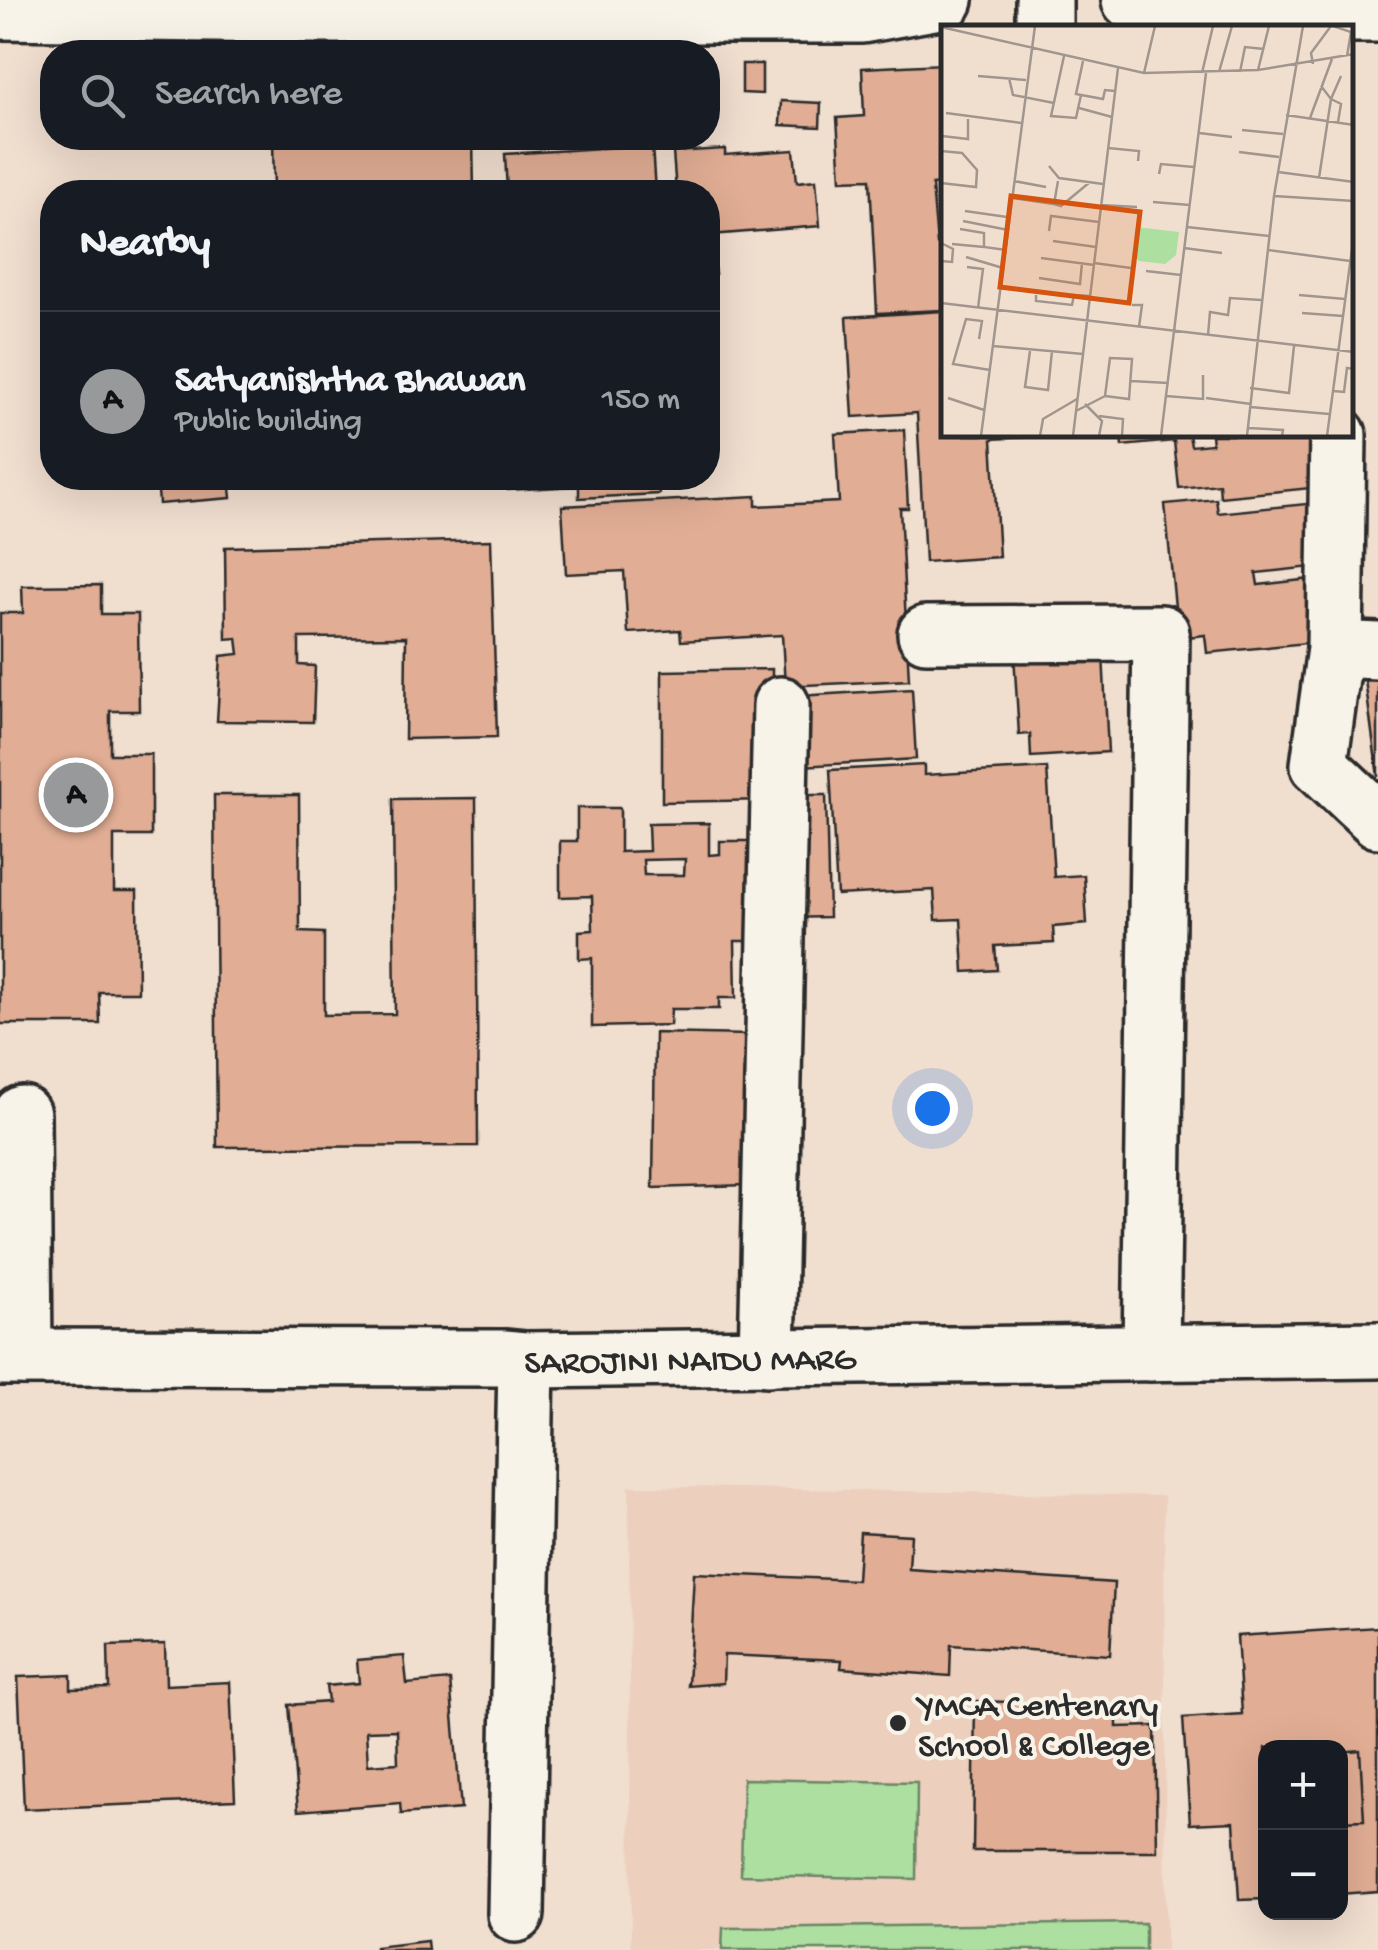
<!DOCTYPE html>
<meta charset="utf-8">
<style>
body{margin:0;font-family:"Gochi Hand",sans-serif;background:#242831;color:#f1f3f6}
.controls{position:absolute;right:30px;bottom:30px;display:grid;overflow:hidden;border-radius:20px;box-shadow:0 10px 40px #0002}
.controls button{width:90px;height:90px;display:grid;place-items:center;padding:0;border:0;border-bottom:2px solid #363941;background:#171b24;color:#f1f3f6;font:50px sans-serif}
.you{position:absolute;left:932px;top:1108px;width:35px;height:35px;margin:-25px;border:8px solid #fff;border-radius:50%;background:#1a73e8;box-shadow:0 0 0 15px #1a73e833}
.badge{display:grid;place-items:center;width:65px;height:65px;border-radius:50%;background:#98999b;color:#111;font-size:32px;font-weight:700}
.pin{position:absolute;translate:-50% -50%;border:5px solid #fff;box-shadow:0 2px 10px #0006}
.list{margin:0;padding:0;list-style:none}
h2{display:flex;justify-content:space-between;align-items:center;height:130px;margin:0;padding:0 40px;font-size:42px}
h2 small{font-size:32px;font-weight:400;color:#9ea1a6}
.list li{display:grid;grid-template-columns:65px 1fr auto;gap:30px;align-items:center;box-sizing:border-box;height:180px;padding:0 40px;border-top:2px solid #363941}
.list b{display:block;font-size:38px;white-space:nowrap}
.list p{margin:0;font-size:32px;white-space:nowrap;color:#9ea1a6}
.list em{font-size:32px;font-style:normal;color:#9ea1a6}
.icon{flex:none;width:55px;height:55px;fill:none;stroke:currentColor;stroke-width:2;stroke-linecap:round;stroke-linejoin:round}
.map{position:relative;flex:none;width:1378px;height:1950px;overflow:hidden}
.search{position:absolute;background:#171b24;box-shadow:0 10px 40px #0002;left:40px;top:40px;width:680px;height:110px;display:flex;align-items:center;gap:25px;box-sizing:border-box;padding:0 35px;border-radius:40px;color:#9ea1a6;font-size:38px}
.panel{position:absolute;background:#171b24;box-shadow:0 10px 40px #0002;left:40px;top:180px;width:680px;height:310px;border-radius:40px}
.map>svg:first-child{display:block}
.built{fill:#eccfbd}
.green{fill:#acdfa0;stroke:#6c8566;stroke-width:2.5}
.building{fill:#e1ad94;stroke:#2b2b2b;stroke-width:2.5;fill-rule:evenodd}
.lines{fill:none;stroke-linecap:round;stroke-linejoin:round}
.minor-casing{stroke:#2b2b2b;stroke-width:62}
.major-casing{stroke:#2b2b2b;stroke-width:62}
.minor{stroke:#f7f3e8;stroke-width:55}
.major{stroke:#f7f3e8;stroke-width:55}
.poi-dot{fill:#2b2b2b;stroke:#f7f3e8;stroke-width:4}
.labels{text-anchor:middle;stroke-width:8;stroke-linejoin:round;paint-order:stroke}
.street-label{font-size:35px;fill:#2b2b2b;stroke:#f7f3e8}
.poi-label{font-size:35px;fill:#2b2b2b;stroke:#f7f3e8;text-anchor:start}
.inset-road{fill:none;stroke:#a1968d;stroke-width:2.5}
.view{fill:#d5540f;fill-opacity:0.15;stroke:#d5540f;stroke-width:5}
.inset-edge{fill:none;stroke:#2b2b2b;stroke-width:5}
</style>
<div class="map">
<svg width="1378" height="1950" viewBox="0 0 1378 1950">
<rect width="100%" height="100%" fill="#f0decf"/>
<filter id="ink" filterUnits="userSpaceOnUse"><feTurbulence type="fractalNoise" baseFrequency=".01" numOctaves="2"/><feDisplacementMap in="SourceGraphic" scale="20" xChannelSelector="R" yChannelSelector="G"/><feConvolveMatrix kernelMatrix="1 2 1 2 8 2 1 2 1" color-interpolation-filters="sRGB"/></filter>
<g filter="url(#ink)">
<path class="built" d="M 629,1486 L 1164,1496 L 1166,1950 L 631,1950 Z"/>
<path class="green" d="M 743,1779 L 917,1782 L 916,1879 L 741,1875 Z
M 1145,1923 L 1145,1950 L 722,1950 L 723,1928 Z"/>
<path class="building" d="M 742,64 L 762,64 L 762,94 L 742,93 Z
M 943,64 L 943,184 L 932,185 L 937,244 L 943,243 L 943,310 L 877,313 L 870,179 L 841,180 L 837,118 L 864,116 L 862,68 Z
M 781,101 L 821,103 L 820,127 L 780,125 Z
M 273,138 L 473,138 L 474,192 L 274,192 Z
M 652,145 L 655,192 L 507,192 L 505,154 Z
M 725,149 L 725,155 L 794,150 L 797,182 L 816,180 L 820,226 L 711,235 L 715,274 L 708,275 L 708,192 L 676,192 L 673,152 Z
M 943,311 L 943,435 L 1057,435 L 992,439 L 999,557 L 925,562 L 917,413 L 853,417 L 847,317 Z
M 904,430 L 908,508 L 900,508 L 909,680 L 785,686 L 782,635 L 681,641 L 680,630 L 628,633 L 624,571 L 566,574 L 562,506 L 756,496 L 756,506 L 839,502 L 835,434 Z
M 1121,435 L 1189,435 L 1191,446 L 1212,444 L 1211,435 L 1324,435 L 1331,486 L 1220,497 L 1219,484 L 1179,488 L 1174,441 L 1122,446 Z
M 157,478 L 229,478 L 231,498 L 159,504 Z
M 508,478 L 657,478 L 659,494 L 579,498 L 579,486 L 508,490 Z
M 1216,499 L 1218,513 L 1316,503 L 1322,566 L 1256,573 L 1258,585 L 1311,579 L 1317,642 L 1207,653 L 1205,635 L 1178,638 L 1165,504 Z
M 491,540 L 497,737 L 405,739 L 406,637 L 299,638 L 299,665 L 315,666 L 313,722 L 217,721 L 221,656 L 239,654 L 237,638 L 226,639 L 225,547 Z
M 101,585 L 101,614 L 138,614 L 139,711 L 110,711 L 110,754 L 151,754 L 151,836 L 114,836 L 114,891 L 137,891 L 138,992 L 99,992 L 100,1024 L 0,1024 L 0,613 L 23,613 L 22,586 Z
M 1014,654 L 1103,654 L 1108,752 L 1031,757 L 1030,734 L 1019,735 Z
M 772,669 L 771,800 L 662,802 L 662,671 Z
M 1365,680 L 1378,680 L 1378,777 Z
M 912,689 L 916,759 L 802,766 L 798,696 Z
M 924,765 L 924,775 L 1047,768 L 1054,877 L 1084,875 L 1087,924 L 1053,927 L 1054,943 L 995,946 L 997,970 L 964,972 L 961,919 L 936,920 L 934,890 L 837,895 L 830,770 Z
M 214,795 L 299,795 L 300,932 L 324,933 L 324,1015 L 395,1014 L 393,799 L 476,798 L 478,1146 L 217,1147 Z
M 798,795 L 826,795 L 829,917 L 785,918 Z
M 577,808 L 620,808 L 620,852 L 649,851 L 648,824 L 709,823 L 709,855 L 720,854 L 720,841 L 754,841 L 756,941 L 735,941 L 736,998 L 719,998 L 719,1009 L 671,1009 L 670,1025 L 592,1027 L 592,958 L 579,959 L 579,931 L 593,930 L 592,896 L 560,897 L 560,841 L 577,841 ZM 685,859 L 684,875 L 644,875 L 643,860 Z
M 655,1033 L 749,1035 L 747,1185 L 653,1188 Z
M 860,1532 L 911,1535 L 909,1569 L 1114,1583 L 1110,1655 L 951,1645 L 950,1676 L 841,1668 L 842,1660 L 724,1655 L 723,1683 L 688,1686 L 694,1573 L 857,1580 Z
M 1378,1627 L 1378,1891 L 1340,1894 L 1340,1821 L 1364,1820 L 1360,1750 L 1340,1752 L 1340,1748 L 1266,1748 L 1266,1899 L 1239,1900 L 1234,1822 L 1190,1824 L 1183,1718 L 1242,1714 L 1237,1636 Z
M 165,1644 L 166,1685 L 230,1682 L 235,1800 L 24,1809 L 18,1677 L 71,1675 L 71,1689 L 109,1688 L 108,1646 Z
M 404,1656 L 407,1684 L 450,1680 L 461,1809 L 401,1814 L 400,1803 L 298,1811 L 289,1705 L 328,1702 L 326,1686 L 359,1683 L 357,1660 ZM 397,1730 L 398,1763 L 368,1765 L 366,1731 Z
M 975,1701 L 1117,1705 L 1117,1727 L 1155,1726 L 1157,1851 L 973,1851 Z
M 1360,1750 L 1364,1820 L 1340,1821 L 1340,1752 Z
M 427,1941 L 428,1950 L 375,1950 L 375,1947 Z"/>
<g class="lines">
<defs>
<path id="minor" d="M 1044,0 L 1044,28
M 1130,0 L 1344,14 L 1378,14
M 0,11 L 283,15 L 862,15 L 945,0
M 1338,435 L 1335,649 L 1378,651
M 926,634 L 1161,633 L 1151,1353
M 1335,649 L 1319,765 L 1378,820
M 22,1114 L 24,1357
M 767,1358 L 781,705
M 516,1914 L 526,1360"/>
<g id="major">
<path id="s1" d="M 0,1357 L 506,1358 L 526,1360 L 1378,1350"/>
</g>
</defs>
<use href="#minor" class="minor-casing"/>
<use href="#major" class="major-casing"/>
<use href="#minor" class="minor"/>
<use href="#major" class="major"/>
</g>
</g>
<circle class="poi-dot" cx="898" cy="1723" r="10"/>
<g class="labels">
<g class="street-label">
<text dy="12" stroke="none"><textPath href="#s1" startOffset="690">SAROJINI NAIDU MARG</textPath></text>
</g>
<g class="poi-label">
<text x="918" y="1715">YMCA Centenary<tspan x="918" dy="40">School &amp; College</tspan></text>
</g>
</g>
<g transform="translate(941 25)">
<rect width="412" height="412" fill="#f0decf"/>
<path d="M 195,202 L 238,207 L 235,230 L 224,239 L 198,236 L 192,230 Z" fill="#acdfa0"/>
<path class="inset-road" d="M 392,1 L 410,7 L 406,31M 0,2 L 203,48 L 317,45 L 413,29M 123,31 L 110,91 L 135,93 L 140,70M 142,36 L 135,69 L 162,74 L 164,65 L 174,66M 372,39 L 370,28 L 390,1M 317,45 L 328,1M 278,47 L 291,1M 299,47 L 304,22 L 323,24M 203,48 L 214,1M 261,48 L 272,1M 37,51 L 85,55M 68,53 L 72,70 L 113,78M 138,83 L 171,92M 5,88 L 80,98M 345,90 L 413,100M 369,93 L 391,34M 397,97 L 400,79 L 390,74 L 400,51M 301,105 L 342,109M 258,108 L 291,112M 1,111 L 27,114 L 27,94M 167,123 L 198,126 L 197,136M 0,126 L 21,128 L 36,145 L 35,162 L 0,158M 298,127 L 338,132M 108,141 L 118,153 L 162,159M 337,147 L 413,157M 218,149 L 220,139 L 253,142M 378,153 L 390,74 L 380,61M 73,156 L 105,162M 333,171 L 413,176M 71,173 L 113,179 L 117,156M 212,177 L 249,180M 113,179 L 120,181 L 149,157M 160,180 L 196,182M 24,186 L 66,192M 22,196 L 67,205M 246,202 L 328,211M 19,204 L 43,208 L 43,222 L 65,225M 108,206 L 110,191 L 158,197M 112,216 L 155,222M 0,218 L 12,224 L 11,237 L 0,236M 11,219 L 43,222M 243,223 L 281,228M 327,225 L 409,236M 25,232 L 62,243M 100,233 L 153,240M 153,238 L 190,243M 26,242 L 42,244 L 37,283M 205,246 L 240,250M 98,253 L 139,259 L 141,238M 95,270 L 95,276 L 131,280 L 133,270 L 149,271M 358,270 L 404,274M 0,278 L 413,327M 191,280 L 201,280 L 198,302M 361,288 L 402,291M 267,310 L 269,287 L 287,290 L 289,273 L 320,275M 38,314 L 41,296 L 25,294 L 12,339 L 49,345M 52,321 L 142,329M 89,326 L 84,362 L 107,365 L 111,326M 190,356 L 227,358M 309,363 L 348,368 L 353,321M 392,366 L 403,367 L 406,343 L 413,344M 225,371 L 262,374 L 262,350M 7,373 L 43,385M 265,373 L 310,379M 144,379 L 161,396 L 158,411M 310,382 L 388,389M 135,386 L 164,371 L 169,333 L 191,334 L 188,374 L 164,371M 158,391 L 182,394 L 181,411M 307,403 L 342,405 L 341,411M 40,411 L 94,1M 99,411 L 102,394 L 136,374M 132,411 L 177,43M 220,411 L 265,48M 306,411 L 333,171 L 362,1M 386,411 L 413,209"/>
<path class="view" d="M 70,171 L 199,187 L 188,278 L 59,262 Z"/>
<rect width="412" height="412" class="inset-edge"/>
</g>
</svg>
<div class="controls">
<button>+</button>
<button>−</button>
</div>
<div class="you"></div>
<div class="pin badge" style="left:76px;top:795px">A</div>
<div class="search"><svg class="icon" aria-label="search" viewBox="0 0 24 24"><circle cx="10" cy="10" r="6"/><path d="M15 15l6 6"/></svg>Search here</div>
<section class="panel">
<h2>Nearby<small></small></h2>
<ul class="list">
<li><span class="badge">A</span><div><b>Satyanishtha Bhawan</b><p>Public building</p></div><em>150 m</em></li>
</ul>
</section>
</div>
